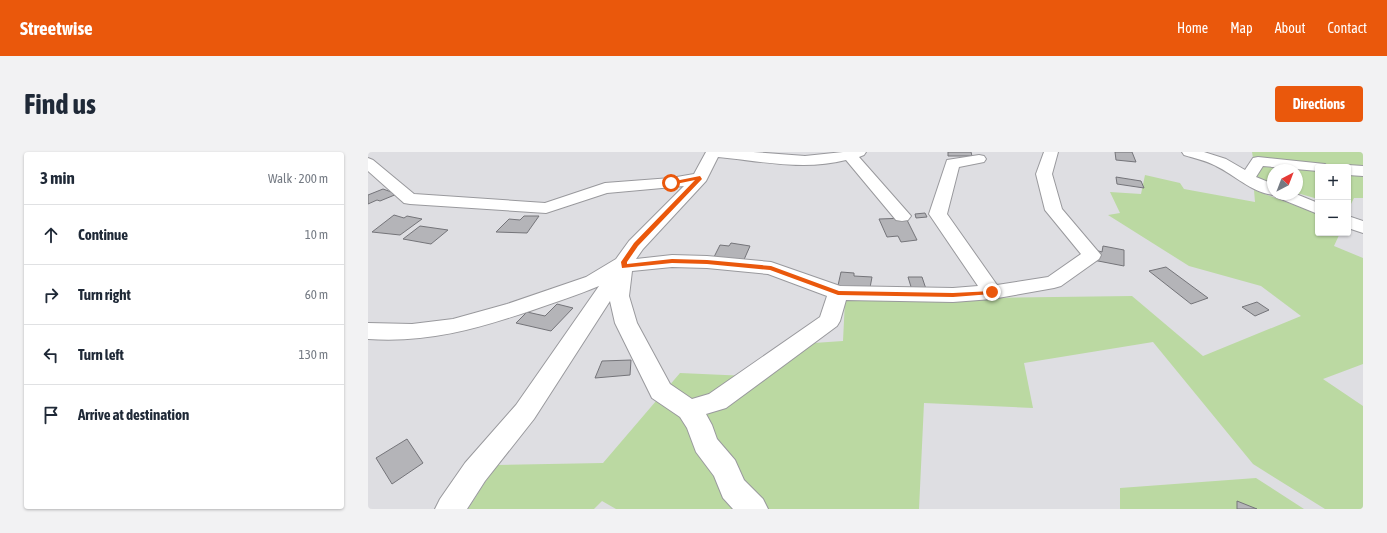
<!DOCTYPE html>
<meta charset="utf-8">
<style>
body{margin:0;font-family:"Asap Condensed",sans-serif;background:#f2f2f3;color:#1f2937}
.controls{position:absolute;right:12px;top:12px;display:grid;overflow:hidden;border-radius:4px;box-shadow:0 1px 3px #0004}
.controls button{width:36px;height:36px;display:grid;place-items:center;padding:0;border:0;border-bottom:1px solid #e0e1e3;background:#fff;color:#1f2937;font:20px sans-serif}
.compass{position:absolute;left:899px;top:12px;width:36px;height:36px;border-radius:50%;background:#fff;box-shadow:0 1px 3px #0004;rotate:42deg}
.stop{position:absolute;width:12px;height:12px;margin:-9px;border:3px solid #ea580c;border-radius:50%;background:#fff}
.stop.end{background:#ea580c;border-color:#fff;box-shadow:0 1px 4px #0008}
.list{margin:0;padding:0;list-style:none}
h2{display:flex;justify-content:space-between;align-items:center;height:52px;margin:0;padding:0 16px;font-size:17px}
h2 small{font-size:13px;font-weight:400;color:#747a83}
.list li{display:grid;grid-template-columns:26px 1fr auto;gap:12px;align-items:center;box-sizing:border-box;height:60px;padding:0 16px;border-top:1px solid #e0e1e3}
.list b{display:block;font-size:15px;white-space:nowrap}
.list em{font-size:13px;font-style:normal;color:#747a83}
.icon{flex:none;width:22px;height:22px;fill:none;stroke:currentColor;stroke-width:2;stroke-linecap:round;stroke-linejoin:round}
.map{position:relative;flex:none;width:995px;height:357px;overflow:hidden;border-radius:4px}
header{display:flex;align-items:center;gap:24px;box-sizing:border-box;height:56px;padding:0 20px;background:#ea580c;color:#fff}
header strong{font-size:19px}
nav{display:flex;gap:22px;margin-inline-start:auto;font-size:14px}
.intro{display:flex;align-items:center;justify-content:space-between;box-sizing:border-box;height:96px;padding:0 24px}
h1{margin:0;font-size:28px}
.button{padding:10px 18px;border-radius:4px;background:#ea580c;color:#fff;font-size:14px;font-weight:700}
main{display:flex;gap:24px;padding:0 24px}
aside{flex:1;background:#fff;border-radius:4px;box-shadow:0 1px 3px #0004}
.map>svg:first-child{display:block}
.green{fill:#bbd9a2}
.building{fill:#b4b4b8;stroke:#747479}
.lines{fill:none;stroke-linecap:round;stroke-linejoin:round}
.street-casing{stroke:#99999d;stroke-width:2}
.street{fill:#fff;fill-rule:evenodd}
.route{fill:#ea580c}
</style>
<header>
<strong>Streetwise</strong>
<nav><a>Home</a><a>Map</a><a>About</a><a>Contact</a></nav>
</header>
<div class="intro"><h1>Find us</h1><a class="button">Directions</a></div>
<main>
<aside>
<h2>3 min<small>Walk · 200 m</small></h2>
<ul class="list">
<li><svg class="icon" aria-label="ahead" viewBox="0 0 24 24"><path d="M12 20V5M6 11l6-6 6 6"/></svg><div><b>Continue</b></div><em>10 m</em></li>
<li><svg class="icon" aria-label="right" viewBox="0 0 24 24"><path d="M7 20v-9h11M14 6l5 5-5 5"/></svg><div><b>Turn right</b></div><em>60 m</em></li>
<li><svg class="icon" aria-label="left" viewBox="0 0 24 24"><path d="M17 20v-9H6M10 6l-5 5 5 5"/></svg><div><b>Turn left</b></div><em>130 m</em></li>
<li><svg class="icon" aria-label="arrive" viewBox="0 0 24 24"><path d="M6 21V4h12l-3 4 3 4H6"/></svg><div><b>Arrive at destination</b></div></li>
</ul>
</aside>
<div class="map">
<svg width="995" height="357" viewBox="0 0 995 357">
<rect width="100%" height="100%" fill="#dedee2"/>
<path class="green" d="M 884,0 L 995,0 L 995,46 L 986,46 L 981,56 L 980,56 L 980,15 L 950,15 L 950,47 L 929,41 L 929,18 L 905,18 L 905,35 L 889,30 Z
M 777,23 L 812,31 L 816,37 L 887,50 L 886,38 L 950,62 L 950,81 L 972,81 L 966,94 L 995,106 L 995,212 L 955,227 L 995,254 L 995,357 L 957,357 L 885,312 L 785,190 L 656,211 L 665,256 L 556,251 L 551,357 L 248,357 L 234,349 L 226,357 L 100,357 L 128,313 L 235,311 L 312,221 L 401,225 L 416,193 L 475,189 L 477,148 L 764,144 L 835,204 L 933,164 L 893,134 L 821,114 L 740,63 L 752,61 L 742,40 L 773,42 Z
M 888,326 L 936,357 L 752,357 L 752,336 Z"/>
<path class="building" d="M 580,0 L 603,0 L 604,4 L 580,4 Z
M 747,0 L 764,0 L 768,10 L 748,8 Z
M 748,25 L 773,29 L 776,36 L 749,32 Z
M 15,37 L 29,42 L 12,49 L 9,48 L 0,52 L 0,43 Z
M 557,61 L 559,65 L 548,66 L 547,62 Z
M 26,63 L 36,66 L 39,64 L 54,67 L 32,83 L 4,80 Z
M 156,64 L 171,64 L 159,81 L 128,80 L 141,67 L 152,68 Z
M 538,66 L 549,88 L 533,90 L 530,84 L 519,85 L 511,67 Z
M 52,74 L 80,78 L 63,92 L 35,87 Z
M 363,91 L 382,94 L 375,110 L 345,107 L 352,93 L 361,94 Z
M 735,94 L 756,98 L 756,114 L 725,108 L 727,98 L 734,100 Z
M 798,115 L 840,146 L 823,152 L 781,119 Z
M 473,120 L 486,121 L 486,124 L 504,125 L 501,141 L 469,138 Z
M 540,125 L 554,125 L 559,140 L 544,138 Z
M 889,150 L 901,158 L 887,164 L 874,155 Z
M 189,152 L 205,156 L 183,179 L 148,171 L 159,160 L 177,164 Z
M 263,208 L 262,223 L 227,226 L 234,209 Z
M 39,287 L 55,311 L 24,332 L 8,306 Z
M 869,349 L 889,357 L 869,357 Z"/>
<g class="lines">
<defs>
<path id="street" d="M 338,0 L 385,0 L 437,4 L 475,0 L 498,0 L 496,3 L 491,5 L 543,64 L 540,68 L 534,69 L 528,68 L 478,8 C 436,19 392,9 350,5 L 338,29 L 275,97 L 268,107 L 304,103 L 339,104 L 403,110 L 472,134 L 585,136 L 610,134 L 561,62 L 579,8 L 611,3 L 616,4 L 618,7 L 616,10 L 591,15 L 579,62 L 629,133 L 680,125 L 713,102 L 677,58 L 668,22 L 676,0 L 690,0 L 684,22 L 694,57 L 733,103 L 731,107 L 693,134 L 686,136 L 624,147 L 585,150 L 478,148 L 472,169 L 469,174 L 358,256 L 338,262 L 344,273 L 349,287 L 367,308 L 376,328 L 395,347 L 400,357 L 365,357 L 355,346 L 346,324 L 328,300 L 319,276 L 312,265 L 284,246 L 247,171 L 242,149 L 166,267 L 117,329 L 99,357 L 67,357 L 72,347 L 97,311 L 148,253 L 231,134 C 210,143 187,150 165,158 C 108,177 61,191 0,187 L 0,171 L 44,172 L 85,167 L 139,152 L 218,125 L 248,107 L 261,89 L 316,34 L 239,41 L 178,61 L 42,52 L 36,51 L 0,19 L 0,6 L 5,8 L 46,42 L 177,51 L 237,31 L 303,26 L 326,22 ZM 304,115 L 339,116 L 400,122 L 459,144 L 452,165 L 341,242 L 324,247 L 302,232 L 269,171 L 261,144 L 264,119 Z
M 814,0 L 836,0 L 858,7 L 877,18 L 885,6 L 890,5 L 957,12 L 960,15 L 950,15 L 950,19 L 895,14 L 888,25 L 905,32 L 905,42 L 928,42 L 950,51 L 950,62 L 908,45 L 906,43 C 884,41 867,23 848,14 C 839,9 826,6 816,3 Z
M 980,13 L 995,14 L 995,24 L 980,23 L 980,15 L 974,15 Z
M 980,64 L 995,69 L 995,81 L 980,76 Z"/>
</defs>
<use href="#street" class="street-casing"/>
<use href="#street" class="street"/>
</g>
<path class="route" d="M 332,24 L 334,27 L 270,94 L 259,110 L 259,112 L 304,107 L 339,108 L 403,114 L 471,139 L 585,141 L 624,139 L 627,140 L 624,142 L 585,145 L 470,143 L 402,118 L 339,112 L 304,111 L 254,116 L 253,110 L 266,91 L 327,28 L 303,33 L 302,30 Z"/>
</svg>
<div class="controls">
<button>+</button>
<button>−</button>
</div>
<svg class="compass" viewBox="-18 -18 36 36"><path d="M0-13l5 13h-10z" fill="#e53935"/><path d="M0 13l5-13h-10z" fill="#747a83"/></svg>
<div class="stop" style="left:303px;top:31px"></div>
<div class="stop end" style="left:624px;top:140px"></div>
</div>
</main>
